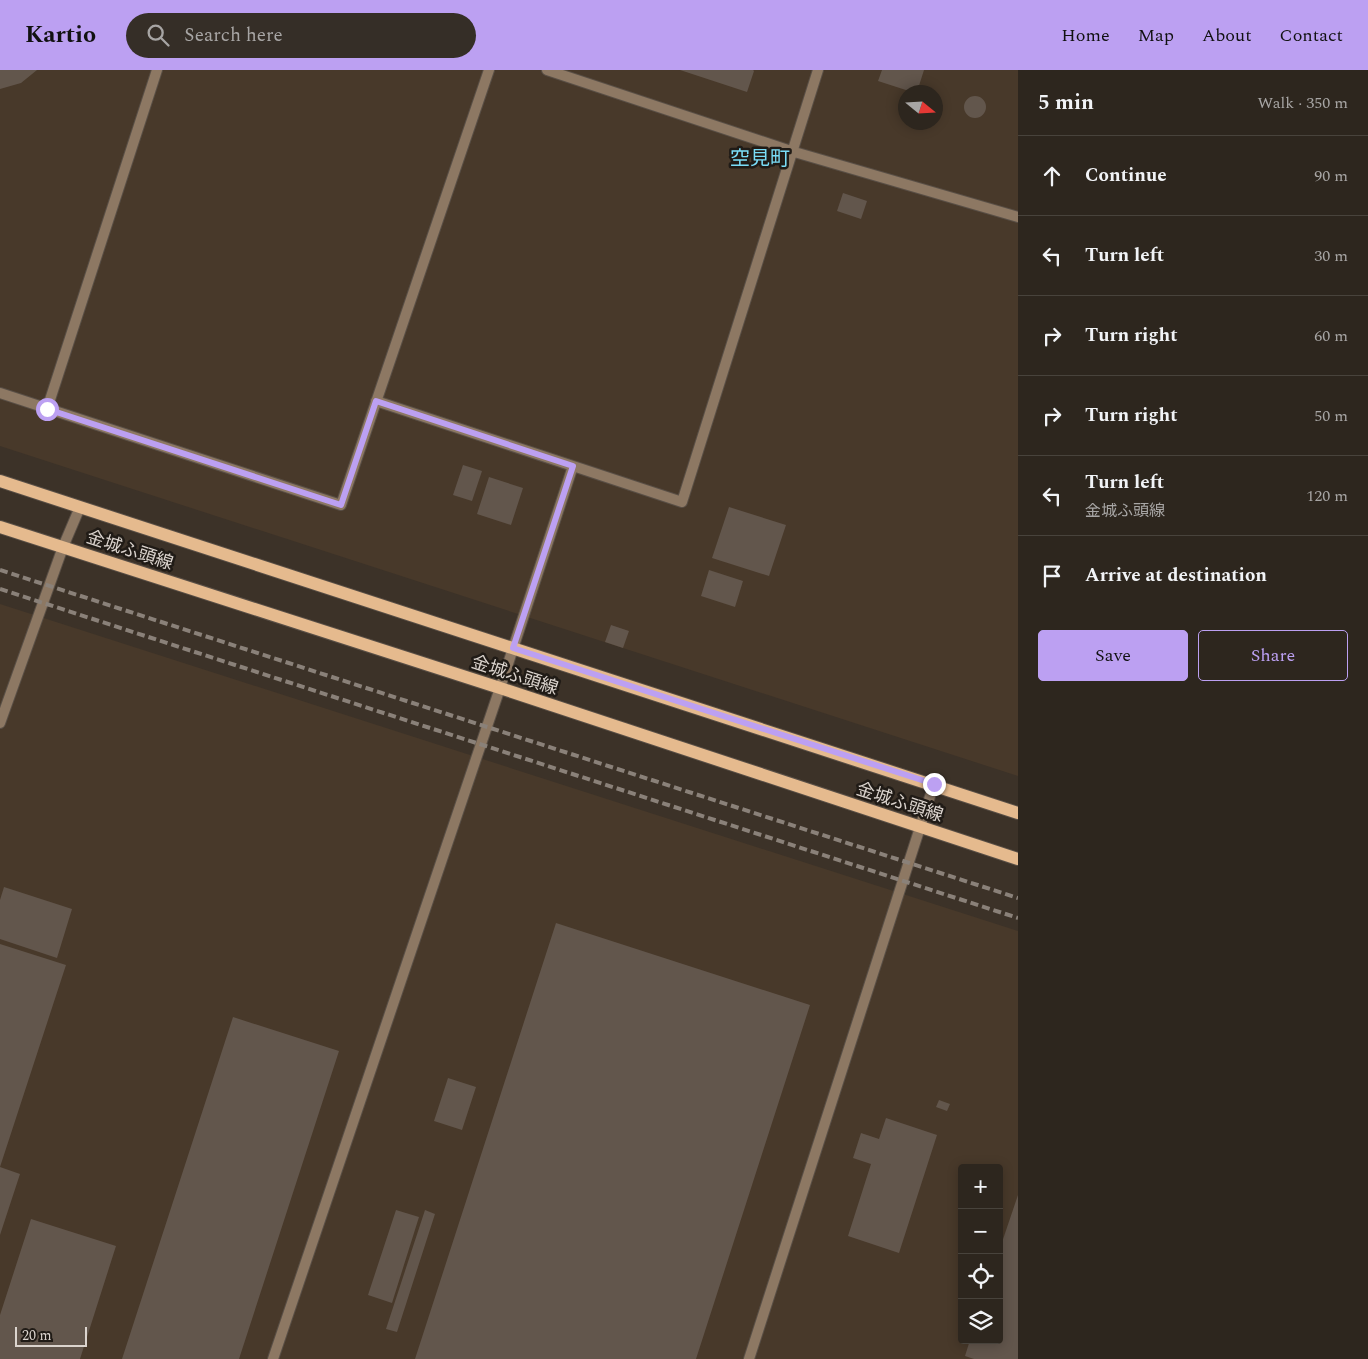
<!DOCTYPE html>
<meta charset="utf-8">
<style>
body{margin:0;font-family:Spectral,"Noto Sans JP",serif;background:#352e27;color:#f1f3f6}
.controls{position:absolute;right:15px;bottom:15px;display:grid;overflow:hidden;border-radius:5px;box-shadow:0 2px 12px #0003}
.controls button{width:45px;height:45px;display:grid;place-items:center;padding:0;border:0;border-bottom:1px solid #48433c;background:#2d261e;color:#f1f3f6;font:25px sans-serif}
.compass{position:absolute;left:898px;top:15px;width:45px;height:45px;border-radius:50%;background:#2d261e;box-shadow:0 2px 12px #0003;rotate:108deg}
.scale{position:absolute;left:15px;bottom:12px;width:72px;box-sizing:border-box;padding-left:5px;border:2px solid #dbd4ce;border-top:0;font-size:14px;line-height:18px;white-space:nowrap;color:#dbd4ce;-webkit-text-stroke:4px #201b16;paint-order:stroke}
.stop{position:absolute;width:15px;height:15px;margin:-11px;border:4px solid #bca0f2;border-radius:50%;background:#fff}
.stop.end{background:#bca0f2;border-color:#fff;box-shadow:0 1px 5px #0008}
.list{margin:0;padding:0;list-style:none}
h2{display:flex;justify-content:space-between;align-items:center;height:65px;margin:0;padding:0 20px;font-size:21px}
h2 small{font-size:16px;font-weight:400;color:#a7a5a4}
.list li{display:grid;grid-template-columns:32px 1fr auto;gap:15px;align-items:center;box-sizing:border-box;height:80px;padding:0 20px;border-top:1px solid #48433c}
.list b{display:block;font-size:19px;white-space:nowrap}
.list p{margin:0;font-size:16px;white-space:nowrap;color:#a7a5a4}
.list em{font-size:16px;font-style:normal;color:#a7a5a4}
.actions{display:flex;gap:10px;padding:15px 20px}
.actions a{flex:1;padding:11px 0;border:1px solid #bca0f2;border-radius:5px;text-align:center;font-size:18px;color:#bca0f2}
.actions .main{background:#bca0f2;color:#111}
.icon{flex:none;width:28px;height:28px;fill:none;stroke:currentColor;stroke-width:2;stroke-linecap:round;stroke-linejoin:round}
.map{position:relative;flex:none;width:1018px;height:1289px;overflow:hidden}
header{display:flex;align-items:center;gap:30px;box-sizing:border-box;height:70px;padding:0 25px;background:#bca0f2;color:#111}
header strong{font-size:24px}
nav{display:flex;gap:28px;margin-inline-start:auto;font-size:18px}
.search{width:350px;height:45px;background:#352e27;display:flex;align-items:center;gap:12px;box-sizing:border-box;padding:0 18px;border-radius:28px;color:#a7a5a4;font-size:19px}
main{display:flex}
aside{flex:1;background:#2d261e}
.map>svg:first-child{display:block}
.built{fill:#48392a;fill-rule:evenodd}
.building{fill:#62564c}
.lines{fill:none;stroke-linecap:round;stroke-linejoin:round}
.service-casing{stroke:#594f46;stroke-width:12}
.primary-casing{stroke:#594f46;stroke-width:14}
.service{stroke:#8d7863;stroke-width:10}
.primary{stroke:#e5ba8e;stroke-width:12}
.rail{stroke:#8a8179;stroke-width:4;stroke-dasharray:8 4;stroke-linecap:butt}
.route{stroke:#bca0f2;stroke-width:6}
.labels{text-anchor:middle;stroke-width:5;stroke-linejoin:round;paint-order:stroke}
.street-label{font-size:18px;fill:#dbd4ce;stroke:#201b16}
.quarter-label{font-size:20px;fill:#7addf7;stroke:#201b16}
</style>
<header>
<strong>Kartio</strong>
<div class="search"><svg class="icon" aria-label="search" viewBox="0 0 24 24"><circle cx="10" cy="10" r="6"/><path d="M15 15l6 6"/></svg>Search here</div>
<nav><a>Home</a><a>Map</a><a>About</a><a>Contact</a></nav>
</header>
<main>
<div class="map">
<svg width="1018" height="1289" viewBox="0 0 1018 1289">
<rect width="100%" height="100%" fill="#3c3228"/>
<path class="built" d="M 0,0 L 1018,0 L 1018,706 L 0,376 ZM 906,22 L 936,22 L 936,52 L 906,52 Z
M 0,534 L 1018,861 L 1018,1289 L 0,1289 ZM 962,1098 L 999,1098 L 999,1270 L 962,1270 Z"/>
<path class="building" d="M 0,0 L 37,0 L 21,13 L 0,19 Z
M 680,0 L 753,0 L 754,1 L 747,22 Z
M 882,0 L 924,0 L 917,22 L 912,22 L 878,11 Z
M964 37a11 11 0 1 1 22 0a11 11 0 1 1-22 0Z
M 843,123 L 867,131 L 861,149 L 837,141 Z
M 463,395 L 482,401 L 472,431 L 453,425 Z
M 489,407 L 523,418 L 511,455 L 477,444 Z
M 729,437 L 786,455 L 769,506 L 712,488 Z
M 709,500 L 743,511 L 735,537 L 701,526 Z
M 611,555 L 629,561 L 623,578 L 605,572 Z
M 4,817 L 72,839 L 57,888 L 0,869 L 0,830 Z
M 556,853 L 810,935 L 696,1289 L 415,1289 Z
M 0,874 L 66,895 L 0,1097 Z
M 233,947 L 339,981 L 239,1289 L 122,1289 Z
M 448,1008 L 476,1017 L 462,1060 L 434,1051 Z
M 939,1030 L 950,1034 L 947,1041 L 936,1037 Z
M 886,1048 L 937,1065 L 899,1183 L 848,1166 L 871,1094 L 853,1088 L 861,1063 L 879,1069 Z
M 0,1097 L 20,1104 L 0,1165 Z
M 1018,1125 L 1018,1289 L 974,1289 L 965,1286 L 970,1270 L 999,1270 L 999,1181 Z
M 396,1140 L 419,1147 L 392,1233 L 368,1225 Z
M 425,1140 L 435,1144 L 397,1262 L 386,1259 Z
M 31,1149 L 116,1176 L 80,1289 L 0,1289 L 0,1245 Z"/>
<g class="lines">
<defs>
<path id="service" d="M 547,0 L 791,81 L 1018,147
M 0,323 L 341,435 L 489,0
M 376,331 L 682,432 L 818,0
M 47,339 L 157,0
M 0,653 L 63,477 L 80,437
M 273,1289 L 500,618 L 573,396
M 749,1289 L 934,714"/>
<path id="primary" d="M 0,411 L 1018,743
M 0,457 L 500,618 L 1018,789"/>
</defs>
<use href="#service" class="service-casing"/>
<use href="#primary" class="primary-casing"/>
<use href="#service" class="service"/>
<use href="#primary" class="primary"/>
<path class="rail" d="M 0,500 L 1018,828
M 0,519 L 1018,848"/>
</g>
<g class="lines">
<path class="route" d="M 47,339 L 341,435 L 376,331 L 573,396 L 513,578 L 934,714"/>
</g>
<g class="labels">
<g class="street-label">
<text transform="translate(130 480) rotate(18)" y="6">金城ふ頭線</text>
<text transform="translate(515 605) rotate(18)" y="6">金城ふ頭線</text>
<text transform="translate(900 732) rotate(18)" y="6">金城ふ頭線</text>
</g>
<g class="quarter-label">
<text x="760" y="95">空見町</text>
</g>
</g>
</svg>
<div class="controls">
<button>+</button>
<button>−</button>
<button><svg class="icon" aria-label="locate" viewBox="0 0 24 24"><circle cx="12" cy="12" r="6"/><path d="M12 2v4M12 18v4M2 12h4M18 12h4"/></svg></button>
<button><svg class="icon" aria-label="layers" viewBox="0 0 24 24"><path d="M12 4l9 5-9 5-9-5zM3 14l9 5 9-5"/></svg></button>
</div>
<svg class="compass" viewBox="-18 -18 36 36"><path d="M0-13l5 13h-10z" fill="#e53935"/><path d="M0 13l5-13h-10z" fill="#a7a5a4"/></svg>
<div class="scale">20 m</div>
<div class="stop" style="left:47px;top:339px"></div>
<div class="stop end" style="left:934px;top:714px"></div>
</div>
<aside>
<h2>5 min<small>Walk · 350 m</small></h2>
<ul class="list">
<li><svg class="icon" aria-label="ahead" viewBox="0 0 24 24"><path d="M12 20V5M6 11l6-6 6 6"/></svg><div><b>Continue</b></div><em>90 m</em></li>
<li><svg class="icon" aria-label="left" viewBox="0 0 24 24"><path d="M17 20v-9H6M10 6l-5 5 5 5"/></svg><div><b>Turn left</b></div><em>30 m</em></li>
<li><svg class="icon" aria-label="right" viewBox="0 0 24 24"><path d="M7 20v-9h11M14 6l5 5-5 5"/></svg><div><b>Turn right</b></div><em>60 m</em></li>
<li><svg class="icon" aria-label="right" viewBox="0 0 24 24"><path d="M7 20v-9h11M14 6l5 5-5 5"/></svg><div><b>Turn right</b></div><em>50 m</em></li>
<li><svg class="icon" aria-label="left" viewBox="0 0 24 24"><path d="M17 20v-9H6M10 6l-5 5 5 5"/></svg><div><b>Turn left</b><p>金城ふ頭線</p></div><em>120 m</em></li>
<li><svg class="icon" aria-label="arrive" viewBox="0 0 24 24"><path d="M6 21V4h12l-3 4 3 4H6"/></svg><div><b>Arrive at destination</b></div></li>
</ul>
<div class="actions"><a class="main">Save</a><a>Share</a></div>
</aside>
</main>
